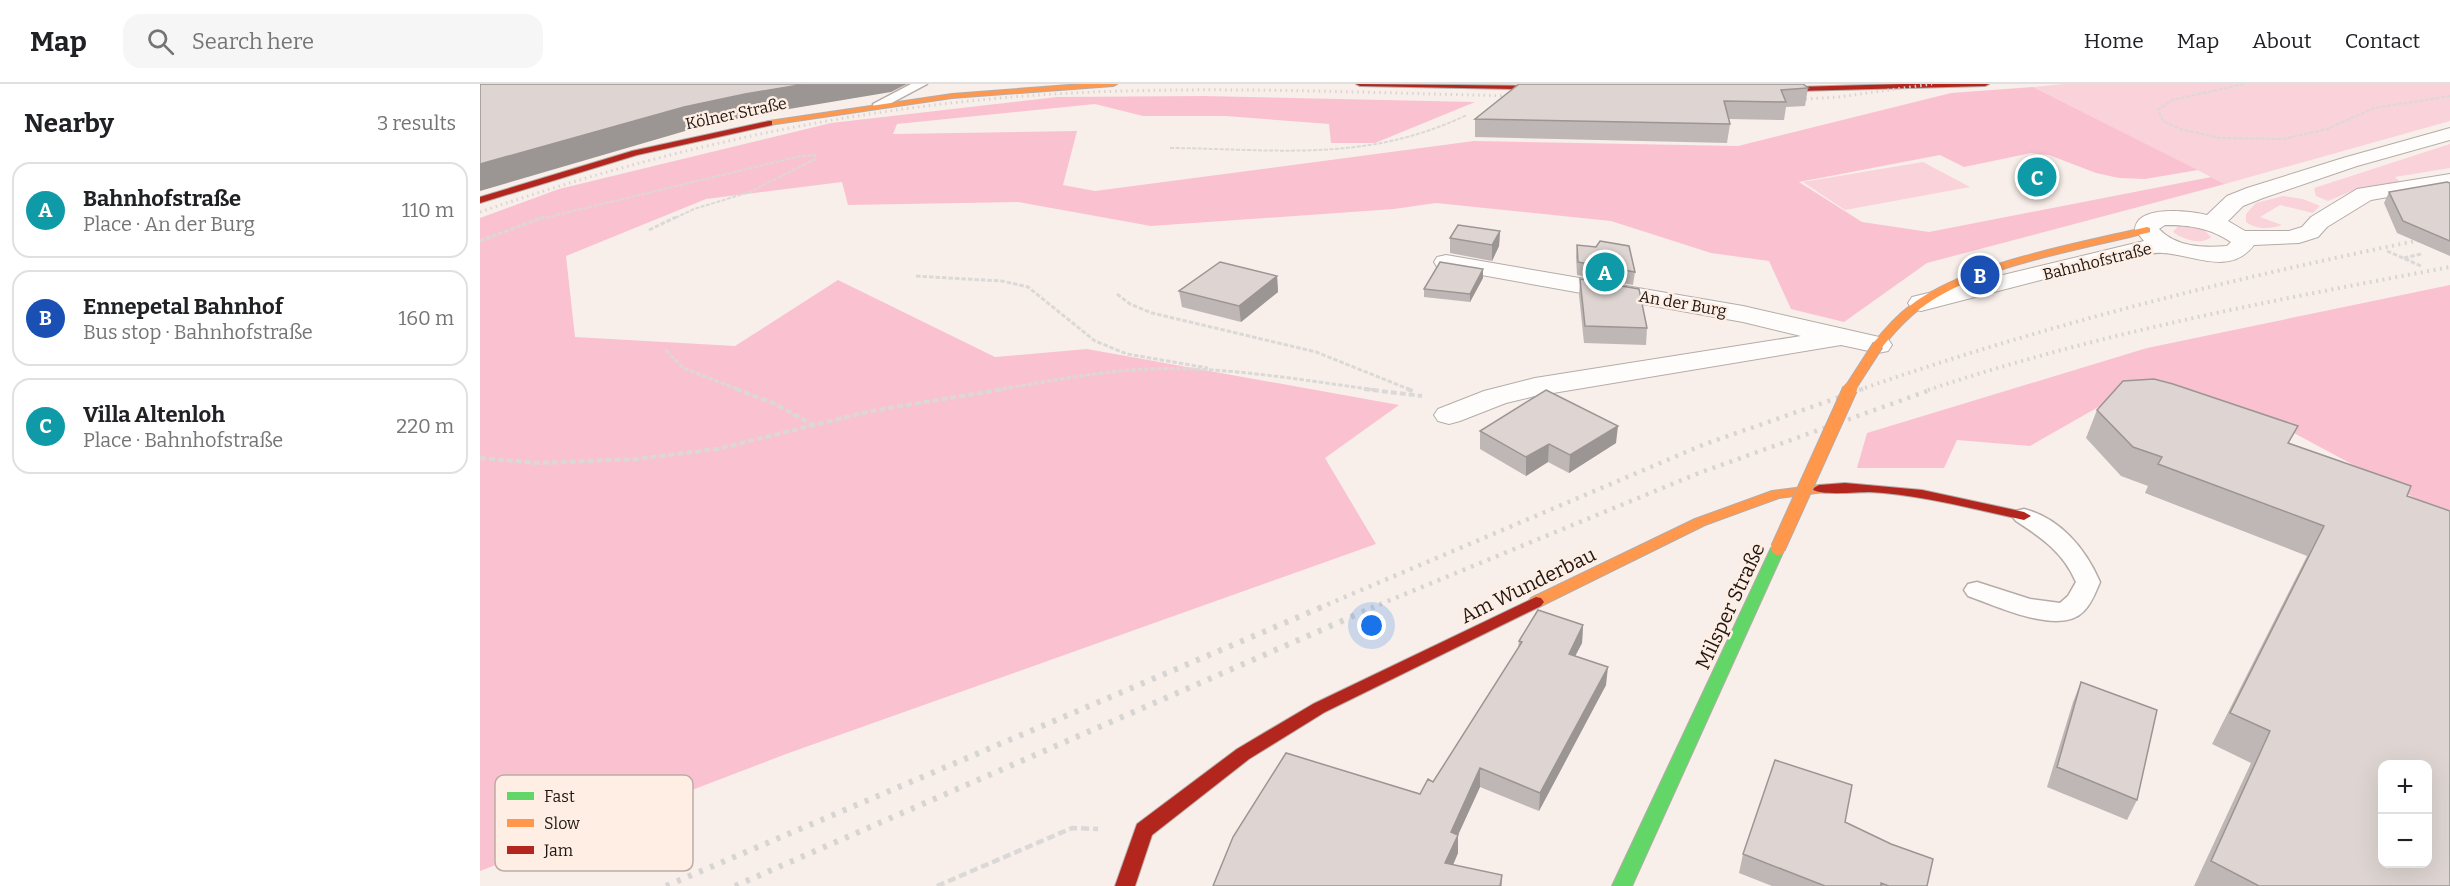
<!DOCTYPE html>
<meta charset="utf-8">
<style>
body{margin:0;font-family:Bitter,serif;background:#f6f6f6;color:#202124}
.controls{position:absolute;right:18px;bottom:18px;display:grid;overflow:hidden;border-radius:12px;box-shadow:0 6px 24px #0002}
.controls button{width:54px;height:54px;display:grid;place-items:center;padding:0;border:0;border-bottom:2px solid #e0e0e0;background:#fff;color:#202124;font:30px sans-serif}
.you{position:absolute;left:892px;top:542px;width:21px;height:21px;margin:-15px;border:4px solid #fff;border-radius:50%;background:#1a73e8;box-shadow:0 0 0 9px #1a73e833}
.badge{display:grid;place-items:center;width:39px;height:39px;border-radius:50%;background:#6a625e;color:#fff;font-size:20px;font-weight:700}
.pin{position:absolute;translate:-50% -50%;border:3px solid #fff;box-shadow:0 2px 6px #0006}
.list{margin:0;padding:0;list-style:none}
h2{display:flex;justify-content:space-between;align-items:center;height:78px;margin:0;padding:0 24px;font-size:26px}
h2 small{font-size:20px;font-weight:400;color:#757577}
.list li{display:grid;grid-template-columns:39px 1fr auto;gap:18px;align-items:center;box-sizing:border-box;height:96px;margin:0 12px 12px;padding:0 12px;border:2px solid #e0e0e0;border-radius:18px}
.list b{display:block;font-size:22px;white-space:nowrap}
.list p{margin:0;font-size:20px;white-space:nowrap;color:#757577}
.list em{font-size:20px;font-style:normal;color:#757577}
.icon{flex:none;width:33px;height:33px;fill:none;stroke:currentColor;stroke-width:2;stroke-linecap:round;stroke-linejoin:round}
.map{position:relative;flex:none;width:1970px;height:802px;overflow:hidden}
header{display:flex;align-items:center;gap:36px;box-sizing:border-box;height:84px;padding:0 30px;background:#fff;border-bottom:2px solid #e0e0e0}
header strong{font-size:28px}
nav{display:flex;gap:33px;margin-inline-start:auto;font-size:21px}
.search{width:420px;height:54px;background:#f6f6f6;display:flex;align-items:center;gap:15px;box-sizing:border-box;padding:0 21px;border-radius:18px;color:#757577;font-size:22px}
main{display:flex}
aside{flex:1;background:#fff}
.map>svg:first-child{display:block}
.green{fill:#fad2da}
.forest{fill:#fac2d0}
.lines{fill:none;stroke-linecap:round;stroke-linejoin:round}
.lane-casing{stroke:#b4aca8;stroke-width:3}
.street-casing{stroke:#b4aca8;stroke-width:2}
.fast-casing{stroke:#b4aca8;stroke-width:2}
.slow-casing{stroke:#b4aca8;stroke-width:2}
.jam-casing{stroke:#b4aca8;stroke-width:2}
.path-far3{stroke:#dbd9d7;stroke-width:2;stroke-dasharray:4 1.5;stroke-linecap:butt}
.path-far2{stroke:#dbd9d7;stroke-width:3;stroke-dasharray:4.5 2;stroke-linecap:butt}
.path-far1{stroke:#dbd9d7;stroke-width:4;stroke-dasharray:6 3;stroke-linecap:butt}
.path{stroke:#dbd9d7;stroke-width:4.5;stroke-dasharray:8 4;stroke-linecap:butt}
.lane{fill:#fefdfc;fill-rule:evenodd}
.street{fill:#fefdfc;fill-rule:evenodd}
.fast{fill:#63d668;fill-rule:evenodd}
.slow{fill:#ff974d;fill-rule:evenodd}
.jam{fill:#b3261e;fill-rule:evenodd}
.rail-far3{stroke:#d7d5d3;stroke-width:3;stroke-dasharray:1.5 4;stroke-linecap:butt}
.rail-far2{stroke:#d7d5d3;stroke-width:4;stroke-dasharray:2 4.5;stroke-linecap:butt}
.rail-far1{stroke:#d7d5d3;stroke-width:4.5;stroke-dasharray:3 6;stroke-linecap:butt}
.rail{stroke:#d7d5d3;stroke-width:6;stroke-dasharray:4 8;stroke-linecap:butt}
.slow-bridge-far1-casing{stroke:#b4aca8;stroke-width:12;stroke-linecap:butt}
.slow-bridge-casing{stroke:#b4aca8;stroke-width:16;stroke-linecap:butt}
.slow-bridge-far1{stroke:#ff974d;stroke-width:10}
.slow-bridge{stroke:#ff974d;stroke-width:14}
.wall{fill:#bfb7b5}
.shaded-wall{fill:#9b9593}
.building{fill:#ded5d2;stroke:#9b9593;stroke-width:1.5;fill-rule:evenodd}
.labels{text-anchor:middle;stroke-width:5;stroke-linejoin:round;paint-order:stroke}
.far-street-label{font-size:16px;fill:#1d1612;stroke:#feeee4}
.street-label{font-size:20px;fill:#1d1612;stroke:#feeee4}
.key{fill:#feeee4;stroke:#baada5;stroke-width:1.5}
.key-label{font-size:16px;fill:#1d1612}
</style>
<header>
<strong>Map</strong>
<div class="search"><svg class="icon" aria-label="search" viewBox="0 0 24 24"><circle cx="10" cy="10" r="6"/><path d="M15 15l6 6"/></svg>Search here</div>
<nav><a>Home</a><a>Map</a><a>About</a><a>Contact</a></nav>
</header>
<main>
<aside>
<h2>Nearby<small>3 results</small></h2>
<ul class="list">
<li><span class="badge" style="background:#0f9aa8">A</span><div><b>Bahnhofstraße</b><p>Place · An der Burg</p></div><em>110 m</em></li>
<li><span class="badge" style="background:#1a4fb4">B</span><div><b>Ennepetal Bahnhof</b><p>Bus stop · Bahnhofstraße</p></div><em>160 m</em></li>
<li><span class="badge" style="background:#0f9aa8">C</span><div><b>Villa Altenloh</b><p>Place · Bahnhofstraße</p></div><em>220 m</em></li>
</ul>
</aside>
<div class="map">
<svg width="1970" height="802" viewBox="0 0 1970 802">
<rect width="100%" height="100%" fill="#f8efea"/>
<path class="green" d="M 1584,0 L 1970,0 L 1970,37 L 1745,100 L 1553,3 Z
M 1970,60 L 1970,84 L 1915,93 L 1920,98 L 1874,106 L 1848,117 L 1836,112 L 1834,104 Z
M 1443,78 L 1490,103 L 1365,126 L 1323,98 Z
M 1803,112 L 1823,115 L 1840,122 L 1833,129 L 1800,121 L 1780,133 L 1802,141 C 1790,145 1777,146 1766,138 L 1766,130 L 1776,119 Z
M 1698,142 L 1723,145 L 1731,153 C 1722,162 1702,155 1693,148 Z"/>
<path class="forest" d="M 1553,3 L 1718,86 L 1665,95 L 1639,94 L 1616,89 L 1569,71 L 1551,69 L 1484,83 L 1460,71 L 1319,98 L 1382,138 L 1449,148 L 1731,93 L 1745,100 L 1447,179 L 1364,238 L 1311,225 L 1289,177 L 1231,169 L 1131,137 L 956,119 L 914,125 L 671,142 L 538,118 L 368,121 L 362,98 L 226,115 L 86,172 L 95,253 L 255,262 L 358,196 L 515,273 L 607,265 L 919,321 L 845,374 L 896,460 L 306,670 L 0,787 L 0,134 L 79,105 L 351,39 L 577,13 L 724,12 L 995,18 L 895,59 L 851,59 L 849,40 L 745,32 L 663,32 L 615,20 L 417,40 L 413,50 L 597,47 L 583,101 L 615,107 L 994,57 L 1258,62 L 1471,9 Z
M 1970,201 L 1970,433 L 1773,327 L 1664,297 L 1550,362 L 1477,356 L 1464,384 L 1377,384 L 1387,349 L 1667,264 Z"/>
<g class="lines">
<defs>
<path id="lane" d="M 431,0 L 447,0 L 404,23 L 394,23 L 393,20 Z
M 1544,425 C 1580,434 1606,465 1620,498 C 1616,507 1612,519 1604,527 C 1580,553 1515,521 1488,512 L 1484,506 L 1488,500 L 1497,498 L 1550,515 L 1580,519 L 1588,512 L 1596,498 C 1583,468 1562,454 1536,437 L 1532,432 L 1536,427 Z"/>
<path id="street" d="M 1970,44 L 1970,56 L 1877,82 L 1783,114 L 1763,122 L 1748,137 L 1765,147 L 1809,147 L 1822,143 L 1831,133 L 1877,105 L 1970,90 L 1970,102 L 1891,116 L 1847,143 L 1838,153 L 1819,159 L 1774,161 C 1750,193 1712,170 1682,169 C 1672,168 1660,172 1650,173 L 1441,227 L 1432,225 L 1428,219 L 1432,213 L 1664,157 L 1655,146 C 1656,120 1710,127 1727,131 L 1747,112 L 1767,104 L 1863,74 ZM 1685,141 C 1710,141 1730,144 1751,158 L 1747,162 C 1723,164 1696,163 1679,145 Z
M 966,171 L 1263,222 L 1408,255 L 1412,261 L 1408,267 L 1398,269 L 1361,261 L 1055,312 L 1026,319 L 980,337 L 969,340 L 958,337 L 954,331 L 958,325 L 1004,307 L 1055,294 L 1321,252 L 1263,238 L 957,183 L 954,178 L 957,173 Z"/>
<path id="fast" d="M 1298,459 L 1305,464 L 1152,802 L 1132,802 L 1291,464 Z"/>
<path id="slow" d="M 603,0 L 637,0 L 633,2 L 472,14 L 289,41 L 285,39 L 289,37 L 472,10 Z
M 1667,143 L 1670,144 L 1670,148 C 1600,166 1499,181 1441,224 C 1426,235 1414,249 1402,263 L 1398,264 L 1392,261 C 1403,247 1416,232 1431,221 C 1488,178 1597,160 1667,143 Z
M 1339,401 L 1344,402 L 1346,405 L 1344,408 L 1299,414 L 1225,441 L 1061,522 L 1051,522 L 1048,518 L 1051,514 L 1215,435 L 1292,407 Z"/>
<path id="jam" d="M 876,0 L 1079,2 L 1083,4 L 1079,6 L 880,2 Z
M 1422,0 L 1509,0 L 1505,2 L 1283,8 L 1279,6 L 1283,4 Z
M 289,37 L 292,37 L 292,41 L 157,71 L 0,119 L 0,113 L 152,67 Z
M 1365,399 L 1442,406 L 1544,428 L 1551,432 L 1544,436 C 1493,425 1442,411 1390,408 C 1378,408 1339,412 1332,405 L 1339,401 Z
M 1056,513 L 1061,514 L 1064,518 L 1061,522 L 845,628 L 769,675 L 672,751 L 655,802 L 635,802 L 657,740 L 757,665 L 833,620 Z"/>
</defs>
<use href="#lane" class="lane-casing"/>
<use href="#street" class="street-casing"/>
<use href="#fast" class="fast-casing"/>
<use href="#slow" class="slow-casing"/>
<use href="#jam" class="jam-casing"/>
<path class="path-far3" d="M 1764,0 L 1692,16 L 1678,26 L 1683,37 L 1700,45 L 1740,54 L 1803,55 L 1847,45 L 1894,24 L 1970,12
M 690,64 C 798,65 885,79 987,31
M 60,135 L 321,72 L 335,71 L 335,75 L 270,108 L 214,125 L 193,135"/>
<path class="path-far2" d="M 169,146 L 196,133
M 0,157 L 64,133
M 1907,167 L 1941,182
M 1924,174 L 1941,170
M 436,192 L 522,197 L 548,203 L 615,257 L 647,270 L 728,284
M 637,210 L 650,220 L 672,229 L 836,268 L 931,306
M 186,266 L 203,284 L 260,306
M 516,306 C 566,298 618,287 669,285 C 745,282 821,296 896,306"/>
<path class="path-far1" d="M 256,305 L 293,319 L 333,341
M 884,305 L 942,312
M 927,305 L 933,307
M 0,374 L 58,379 L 156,375 L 237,365 L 391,327 L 524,305"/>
<path class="path" d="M 457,802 L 592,744 L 618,745"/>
<use href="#lane" class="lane"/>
<use href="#street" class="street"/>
<use href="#fast" class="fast"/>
<use href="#slow" class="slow"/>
<use href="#jam" class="jam"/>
<path class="rail-far3" d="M 1309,16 L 1358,13 L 1452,0
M 0,128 C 186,64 377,22 573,10 C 728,1 884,9 1039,12"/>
<path class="rail-far2" d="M 1379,306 C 1572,238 1770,190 1970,150
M 1448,306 C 1618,249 1794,216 1970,183"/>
<path class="rail-far1" d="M 839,524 L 1225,360 L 1383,305
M 891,524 L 1219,389 L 1453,305"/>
<path class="rail" d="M 186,802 L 842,523
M 255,802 L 894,523"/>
<defs>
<path id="slow-bridge-far1" d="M 1369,306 L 1398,261"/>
<path id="slow-bridge" d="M 1298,464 L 1370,305"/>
</defs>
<use href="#slow-bridge-far1" class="slow-bridge-far1-casing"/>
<use href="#slow-bridge" class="slow-bridge-casing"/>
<use href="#slow-bridge-far1" class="slow-bridge-far1"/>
<use href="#slow-bridge" class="slow-bridge"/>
</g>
<path class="wall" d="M 1039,0 L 1328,4 L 1325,22 L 1306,23 L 1304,36 L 1249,35 L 1250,40 L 1247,59 L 995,53 L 995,35 Z
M 1970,99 L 1970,172 L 1917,149 L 1904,119 L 1909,108 Z
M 1020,147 L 1019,162 L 1012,177 L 970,169 L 970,154 Z
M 1097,161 L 1155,188 L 1153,201 L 1097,191 L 1096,173 Z
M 797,192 L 798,208 L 761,238 L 702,223 L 699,207 Z
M 1003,194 L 990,218 L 944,213 L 944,205 Z
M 1100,195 L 1167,244 L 1166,261 L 1104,259 L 1099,211 Z
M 1617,326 L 1809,360 L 1927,412 L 1970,802 L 1714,802 L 1771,679 L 1732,660 L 1827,472 L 1665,409 L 1668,402 L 1641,392 L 1606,354 Z
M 1000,347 L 1136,359 L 1089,389 L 1068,378 L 1046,392 L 1000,365 Z
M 1103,541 L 1102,559 L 1095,572 L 1126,601 L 1059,727 L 1000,703 L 978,751 L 978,769 L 973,781 L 1022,791 L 1022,802 L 733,802 L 940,710 L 953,698 L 1038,564 L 1039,557 Z
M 1601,598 L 1657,716 L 1647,736 L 1567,703 L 1593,618 Z
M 1365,738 L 1447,802 L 1292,802 L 1259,789 L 1263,770 Z"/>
<path class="shaded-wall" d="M 325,0 L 427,0 L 411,8 L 273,31 L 212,45 L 0,107 L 0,80 L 204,23 L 265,10 Z
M 1020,147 L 1019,162 L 1012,177 L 1012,161 Z
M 1003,185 L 1003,194 L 990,218 L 990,210 Z
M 797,192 L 798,208 L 761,238 L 759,222 Z
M 1138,342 L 1136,359 L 1089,389 L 1090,371 Z
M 1069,360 L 1068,378 L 1046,392 L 1046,373 Z
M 1103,541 L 1102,559 L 1087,588 L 1089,570 Z
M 1128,583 L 1126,601 L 1059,727 L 1060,709 Z
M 1000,684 L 1000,703 L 978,751 L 978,769 L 966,797 L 965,779 L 971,748 Z"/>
<path class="building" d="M 0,0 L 325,0 L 265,10 L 204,23 L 0,80 Z
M 1039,0 L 1323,0 L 1328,4 L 1301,6 L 1306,18 L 1244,17 L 1250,40 L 995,35 Z
M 1967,98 L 1970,99 L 1970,157 L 1923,137 L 1909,108 Z
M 978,141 L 1020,147 L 1012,161 L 970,154 Z
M 1120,157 L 1149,162 L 1155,188 L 1098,178 L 1097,161 L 1116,163 Z
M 740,178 L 797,192 L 759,222 L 699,207 Z
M 960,178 L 1003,185 L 990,210 L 944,205 Z
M 1100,195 L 1159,205 L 1167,244 L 1105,242 Z
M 1674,295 L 1693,300 L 1818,342 L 1808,359 L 1931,402 L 1927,412 L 1970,427 L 1970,802 L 1779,802 L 1731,777 L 1790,647 L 1750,629 L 1844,442 L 1678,380 L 1682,373 L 1653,363 L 1617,326 L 1643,297 ZM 1902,681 L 1947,681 L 1947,780 L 1902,780 Z
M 1066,306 L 1138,342 L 1090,371 L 1069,360 L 1046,373 L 1000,347 Z
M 1058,526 L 1103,541 L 1089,570 L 1128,583 L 1060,709 L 1000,684 L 971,748 L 978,751 L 965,779 L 1022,791 L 1020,802 L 733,802 L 753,753 L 806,669 L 940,710 L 948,695 L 953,698 L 1042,558 L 1039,557 Z
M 1601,598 L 1677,626 L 1657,716 L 1577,683 Z
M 1295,676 L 1372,701 L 1365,738 L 1411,760 L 1453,775 L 1447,802 L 1409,802 L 1401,799 L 1401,802 L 1345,802 L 1263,770 Z"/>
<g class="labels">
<g class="far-street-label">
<text transform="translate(256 29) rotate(-12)" y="6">Kölner Straße</text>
<text transform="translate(1617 177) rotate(-14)" y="6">Bahnhofstraße</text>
<text transform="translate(1203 219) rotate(10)" y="6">An der Burg</text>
</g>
<g class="street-label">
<text transform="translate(1048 501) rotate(-26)" y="7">Am Wunderbau</text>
<text transform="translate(1250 522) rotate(-65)" y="7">Milsper Straße</text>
</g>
</g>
<rect x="15" y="691" width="198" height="96" rx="9" class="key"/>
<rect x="27" y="708" width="27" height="8" fill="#63d668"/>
<rect x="27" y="735" width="27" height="8" fill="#ff974d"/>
<rect x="27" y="762" width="27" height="8" fill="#b3261e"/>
<g class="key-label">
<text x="64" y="718">Fast</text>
<text x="64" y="745">Slow</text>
<text x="64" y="772">Jam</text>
</g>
</svg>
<div class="controls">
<button>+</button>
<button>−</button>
</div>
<div class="you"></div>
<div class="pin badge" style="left:1125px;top:188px;background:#0f9aa8">A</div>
<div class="pin badge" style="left:1500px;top:191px;background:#1a4fb4">B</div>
<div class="pin badge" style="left:1557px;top:93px;background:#0f9aa8">C</div>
</div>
</main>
